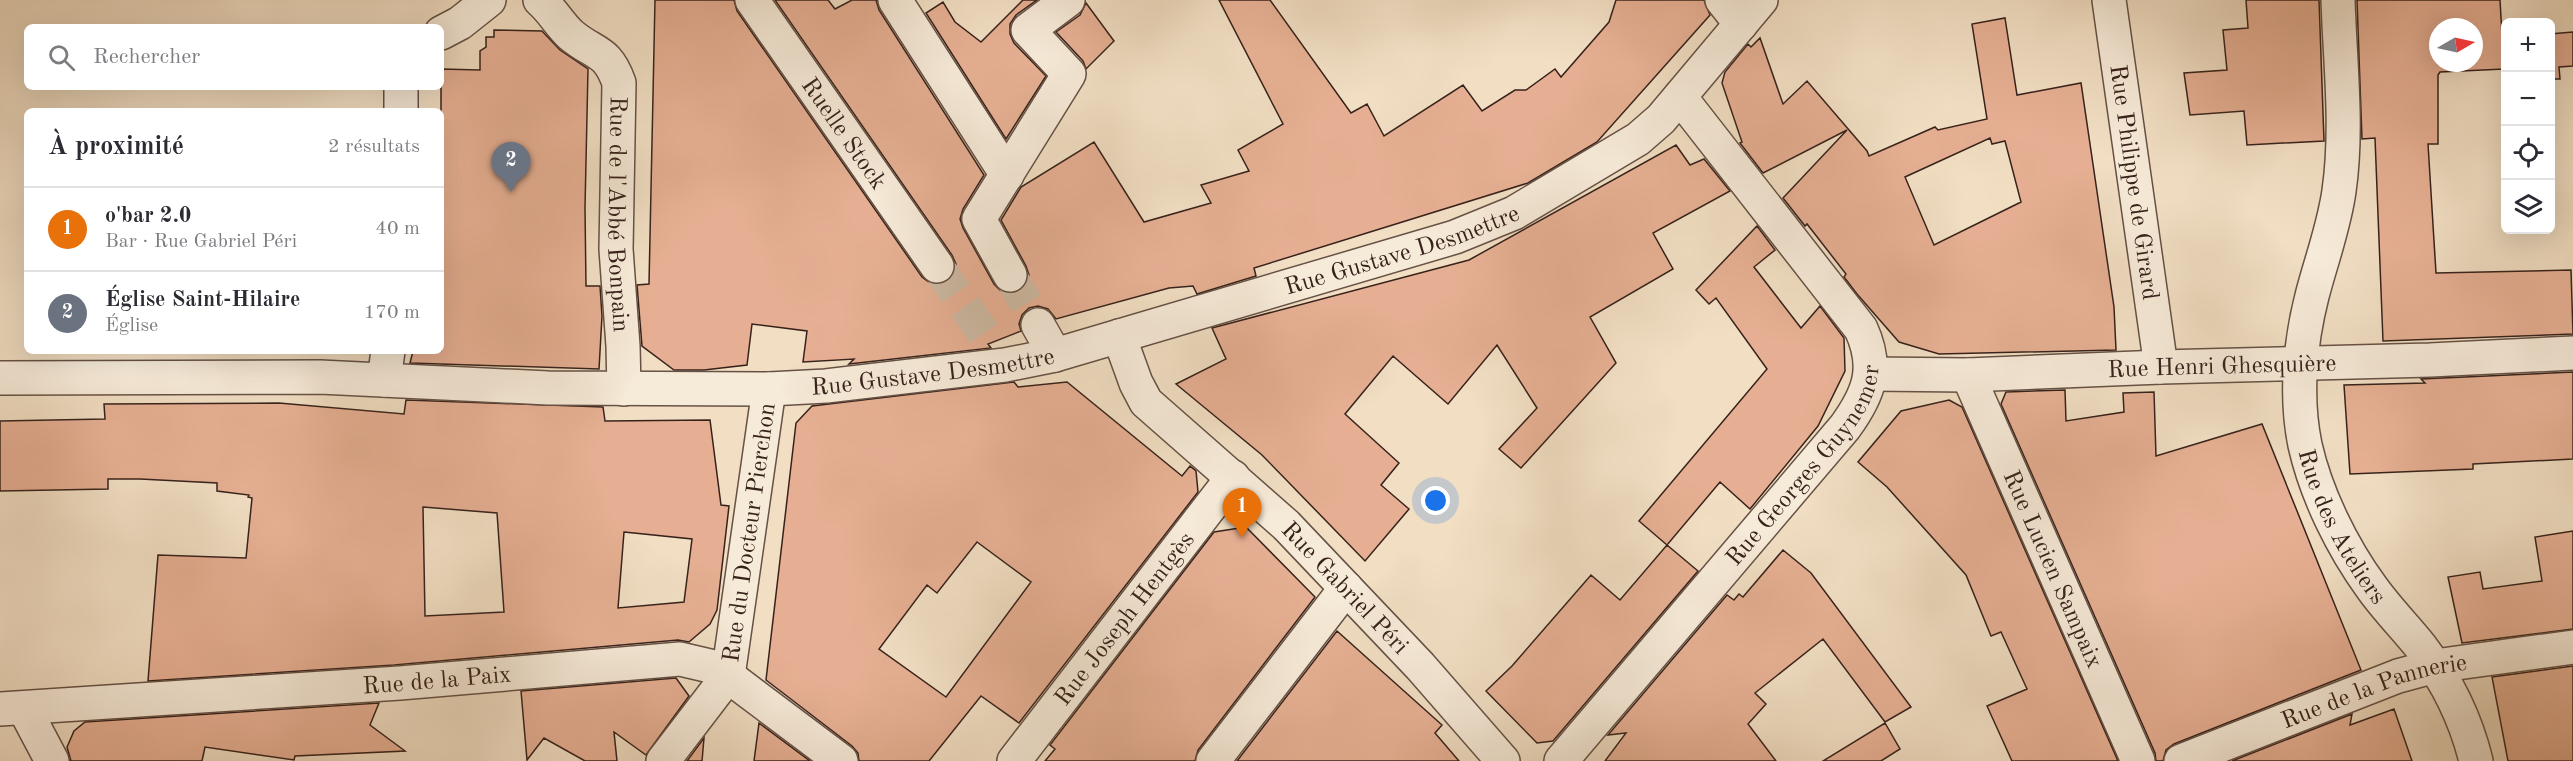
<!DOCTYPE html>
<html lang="fr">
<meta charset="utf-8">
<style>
body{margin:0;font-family:"Old Standard TT",serif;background:#f2f2f3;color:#2b2b33}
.controls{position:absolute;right:18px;top:18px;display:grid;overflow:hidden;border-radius:9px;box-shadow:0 6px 24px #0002}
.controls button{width:54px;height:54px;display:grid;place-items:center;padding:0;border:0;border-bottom:2px solid #e1e1e2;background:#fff;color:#2b2b33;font:30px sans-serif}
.compass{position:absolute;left:2429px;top:18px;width:54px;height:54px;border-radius:50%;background:#fff;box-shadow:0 6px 24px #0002;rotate:81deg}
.you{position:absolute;left:1436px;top:501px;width:21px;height:21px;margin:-15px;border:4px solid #fff;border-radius:50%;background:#1a73e8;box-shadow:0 0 0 9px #1a73e833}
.badge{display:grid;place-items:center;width:39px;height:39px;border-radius:50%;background:#7c3aed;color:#fff;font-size:20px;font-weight:700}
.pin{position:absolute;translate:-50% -50px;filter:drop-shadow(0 2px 3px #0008)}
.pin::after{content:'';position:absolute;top:32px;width:21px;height:18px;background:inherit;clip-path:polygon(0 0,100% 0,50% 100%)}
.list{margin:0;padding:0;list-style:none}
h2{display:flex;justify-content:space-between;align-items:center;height:78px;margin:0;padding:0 24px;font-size:26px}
h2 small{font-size:20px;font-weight:400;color:#7c7c81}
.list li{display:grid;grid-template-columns:39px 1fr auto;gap:18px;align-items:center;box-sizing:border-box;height:84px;padding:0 24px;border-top:2px solid #e1e1e2}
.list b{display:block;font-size:22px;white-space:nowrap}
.list p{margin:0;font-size:20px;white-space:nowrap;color:#7c7c81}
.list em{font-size:20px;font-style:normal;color:#7c7c81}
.icon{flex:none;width:33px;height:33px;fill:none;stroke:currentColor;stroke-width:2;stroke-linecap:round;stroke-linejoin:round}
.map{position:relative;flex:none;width:2573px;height:761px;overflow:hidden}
.search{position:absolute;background:#fff;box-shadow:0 6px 24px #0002;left:24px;top:24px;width:420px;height:66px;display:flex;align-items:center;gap:15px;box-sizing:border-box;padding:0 21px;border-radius:9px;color:#7c7c81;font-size:22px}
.panel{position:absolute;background:#fff;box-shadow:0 6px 24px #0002;left:24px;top:108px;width:420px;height:246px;border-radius:9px}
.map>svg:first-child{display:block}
.building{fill:#e6af93;stroke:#37221b;stroke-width:1.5;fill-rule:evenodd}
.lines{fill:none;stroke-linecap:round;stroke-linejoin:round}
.minor-tunnel{stroke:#ccb8a1;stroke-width:33;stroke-dasharray:33 16;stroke-linecap:butt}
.minor-casing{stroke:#665145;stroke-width:36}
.minor{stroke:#f6ead8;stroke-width:33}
.labels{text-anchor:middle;stroke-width:6;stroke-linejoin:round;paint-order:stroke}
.street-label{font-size:24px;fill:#37221b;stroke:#f6ead8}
</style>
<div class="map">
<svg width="2573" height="761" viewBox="0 0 2573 761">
<rect width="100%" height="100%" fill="#f1dec3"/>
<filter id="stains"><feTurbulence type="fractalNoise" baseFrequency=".00333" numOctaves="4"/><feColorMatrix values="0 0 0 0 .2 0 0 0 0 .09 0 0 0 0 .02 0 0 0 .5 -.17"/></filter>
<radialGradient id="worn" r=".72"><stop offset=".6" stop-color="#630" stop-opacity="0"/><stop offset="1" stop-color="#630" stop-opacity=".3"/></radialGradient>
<path class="building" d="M 655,0 L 734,0 L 737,11 L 922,277 L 930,283 L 939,285 L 948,281 L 954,273 L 956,264 L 952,255 L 775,0 L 828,0 L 835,9 L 852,0 L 876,0 L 879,10 L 984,175 L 963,209 L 960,219 L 963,228 L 994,284 L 1001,291 L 1010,294 L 1020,291 L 1026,285 L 1029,275 L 1026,266 L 1001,220 L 1021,187 L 1094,142 L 1144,222 L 1211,203 L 1201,185 L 1249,171 L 1238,150 L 1283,124 L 1219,0 L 1270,0 L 1351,113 L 1367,104 L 1384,136 L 1463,85 L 1482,111 L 1515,90 L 1526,90 L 1555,69 L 1561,77 L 1609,22 L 1616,0 L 1704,0 L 1710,15 L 1597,142 L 1528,183 L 1254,268 L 1256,276 L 1197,294 L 1193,286 L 1169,288 L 1056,319 L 1048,309 L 1038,306 L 1029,308 L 1022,315 L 1019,324 L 1021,331 L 988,344 L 991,348 L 849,364 L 854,359 L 803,362 L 807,331 L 752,324 L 747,365 L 704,370 L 674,370 L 642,346 L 637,285 L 649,284 Z
M 1023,0 L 1037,0 L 1016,15 L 1010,24 L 1010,34 L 1014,43 L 1046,76 L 1006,139 L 926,13 L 943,2 L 955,22 L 981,42 Z
M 2246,0 L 2319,0 L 2324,141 L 2247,145 L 2244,111 L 2190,115 L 2184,73 L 2227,70 L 2223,30 L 2248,28 Z
M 2357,0 L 2500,0 L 2502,35 L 2505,35 L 2505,82 L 2504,69 L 2440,72 L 2438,75 L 2438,144 L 2428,144 L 2436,273 L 2571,270 L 2573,334 L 2383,341 L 2375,138 L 2362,139 ZM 2438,27 L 2474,27 L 2474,63 L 2438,63 Z
M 1086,3 L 1114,41 L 1086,69 L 1083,61 L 1056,32 L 1080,15 Z
M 2005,18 L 2017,95 L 2081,83 L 2114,307 L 2116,350 L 1939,354 L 1899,342 L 1857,294 L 1844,277 L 1846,274 L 1807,224 L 1805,226 L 1783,198 L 1847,130 L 1763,173 L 1740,143 L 1742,142 L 1722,83 L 1725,72 L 1748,44 L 1751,47 L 1760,38 L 1783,104 L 1807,81 L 1867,151 L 1869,156 L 1935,127 L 1938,130 L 1987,119 L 1972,24 ZM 1990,138 L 1992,144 L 2005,141 L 2021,202 L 1934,245 L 1905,177 Z
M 494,30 L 542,31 L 560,50 L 588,69 L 585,208 L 586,286 L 600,286 L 602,316 L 599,369 L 410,363 L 413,351 L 441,351 L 441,69 L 480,70 L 480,51 L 486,47 L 486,37 L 494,37 Z
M 2573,32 L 2573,66 L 2559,67 L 2560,79 L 2550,79 L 2550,34 Z
M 1676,145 L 1690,165 L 1704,159 L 1730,191 L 1653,233 L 1673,269 L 1590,317 L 1616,363 L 1521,468 L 1499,449 L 1537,408 L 1497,345 L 1448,404 L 1393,356 L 1345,414 L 1399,463 L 1381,485 L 1409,509 L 1365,561 L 1262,455 L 1176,384 L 1226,359 L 1212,328 L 1469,260 Z
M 1757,226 L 1775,250 L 1754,267 L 1801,328 L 1820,306 L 1844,338 L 1845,371 L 1818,426 L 1750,509 L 1720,482 L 1667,545 L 1639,521 L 1767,369 L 1716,298 L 1709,304 L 1696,290 Z
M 2573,372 L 2573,459 L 2473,464 L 2473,469 L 2350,474 L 2344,385 L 2425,383 L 2421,379 Z
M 1014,382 L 1018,387 L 1067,382 L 1182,476 L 1190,466 L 1196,471 L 1198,492 L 1019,723 L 981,696 L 929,761 L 859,761 L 858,753 L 852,746 L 766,680 L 796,423 L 812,406 ZM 977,542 L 1031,582 L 946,697 L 879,649 L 927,585 L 937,593 Z
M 2065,390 L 2066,421 L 2124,412 L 2123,393 L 2154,392 L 2156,456 L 2262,424 L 2361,670 L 2174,744 L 2166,750 L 2163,761 L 2156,761 L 2155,753 L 2001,404 L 2006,392 Z
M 406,400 L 603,407 L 605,421 L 710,420 L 721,505 L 729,506 L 717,610 L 710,624 L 689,642 L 678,640 L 394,665 L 148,681 L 158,555 L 246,558 L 252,498 L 248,497 L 249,495 L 217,491 L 217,483 L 140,479 L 108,479 L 108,489 L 0,491 L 0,421 L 105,419 L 104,404 L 279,403 L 404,414 ZM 423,507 L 497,513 L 504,612 L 425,616 ZM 624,532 L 692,539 L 684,602 L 618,608 Z
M 1949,400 L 1962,407 L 2118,761 L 2012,761 L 1987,706 L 2027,689 L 2001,632 L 1991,636 L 1966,575 L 1887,487 L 1858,462 L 1901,411 Z
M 1246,527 L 1315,597 L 1198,750 L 1195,761 L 1045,761 L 1055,749 L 1050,745 L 1214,532 Z
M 2573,531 L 2573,629 L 2462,643 L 2448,577 L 2480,572 L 2483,589 L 2542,581 L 2535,537 Z
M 1667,545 L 1698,571 L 1553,741 L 1537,743 L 1486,691 L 1512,666 L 1591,575 L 1620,600 Z
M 1783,550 L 1811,573 L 1911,707 L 1885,722 L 1823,639 L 1755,693 L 1766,704 L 1748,724 L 1776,761 L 1605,761 L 1626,733 L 1608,735 L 1727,595 L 1734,600 L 1739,594 L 1743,597 Z
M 1337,631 L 1442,725 L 1435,733 L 1459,761 L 1237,761 Z
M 2573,666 L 2573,761 L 2508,761 L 2492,677 Z
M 676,678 L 689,696 L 646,755 L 614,732 L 617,761 L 585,761 L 544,738 L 527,760 L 521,691 Z
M 379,703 L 370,725 L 405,751 L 295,756 L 294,760 L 205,747 L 202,761 L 71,761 L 67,747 L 74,731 L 85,722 Z
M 2394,709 L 2412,761 L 2232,761 L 2352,714 L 2350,725 Z
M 759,723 L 810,761 L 754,761 Z
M 1885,723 L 1900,749 L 1881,761 L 1823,761 Z
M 704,738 L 702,761 L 687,761 Z"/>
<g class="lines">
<path class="minor-tunnel" d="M 937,266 L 989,341
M 1010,275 L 1038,325"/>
<defs>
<g id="minor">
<path id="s1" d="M 540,0 C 552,10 559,24 571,35 C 595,55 607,49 619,83 L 616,249 L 623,346 L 624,389"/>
<path id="s2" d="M 752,0 L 937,266"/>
<path d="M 895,0 L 1007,175"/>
<path d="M 1722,0 L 1741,24"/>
<path id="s3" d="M 2109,0 L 2161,367"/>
<path id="s4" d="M 2338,0 C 2340,63 2348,128 2339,191 C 2334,227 2321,261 2312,296 C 2300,343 2295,397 2305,445 C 2316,494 2342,547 2372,588 C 2387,609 2405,627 2421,647 C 2447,681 2466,720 2476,761"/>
<path d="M 441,33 L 460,23 L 489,0"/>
<path d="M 401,111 L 401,87"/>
<path d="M 1010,275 L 979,219 L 1069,74 L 1028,30 L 1068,0"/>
<path d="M 1038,325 L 1055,355"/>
<path id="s5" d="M 1119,336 L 1136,383 L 1146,402 L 1286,525 L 1420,666 L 1503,761"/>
<path id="s6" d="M 1871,374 L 1968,375 L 2161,367 L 2430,360 L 2573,353"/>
<path id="s7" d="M 1968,375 L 2138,761"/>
<path id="s8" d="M 0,378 L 320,377 L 548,388 L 769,389 L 826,386 L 1005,365 L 1055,355 L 1455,237 L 1514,213 L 1638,139 L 1661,119 L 1761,0"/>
<path d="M 384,380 L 388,351"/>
<path d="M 24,708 L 52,761"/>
<path id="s9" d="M 0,709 L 400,683 L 680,659 L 710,666 L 728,676 L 841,761"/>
<path id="s10" d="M 663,761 L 728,676 L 769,389"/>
<path id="s11" d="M 1014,761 L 1233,477"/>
<path d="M 1213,761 L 1346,588"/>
<path id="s12" d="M 1561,761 L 1845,427 C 1869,394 1879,368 1861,329 L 1680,97"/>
<path id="s13" d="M 2181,761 L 2398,676 L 2435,666 L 2573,647"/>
</g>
</defs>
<use href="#minor" class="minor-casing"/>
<use href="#minor" class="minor"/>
</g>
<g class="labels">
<g class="street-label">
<text dy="8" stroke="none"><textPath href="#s2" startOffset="162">Ruelle Stock</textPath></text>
<text dy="8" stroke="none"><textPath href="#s3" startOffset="184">Rue Philippe de Girard</textPath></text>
<text dy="8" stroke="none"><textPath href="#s1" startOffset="248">Rue de l'Abbé Bonpain</textPath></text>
<text dy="8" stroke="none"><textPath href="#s8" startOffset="1420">Rue Gustave Desmettre</textPath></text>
<text dy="8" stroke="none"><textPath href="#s6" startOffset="351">Rue Henri Ghesquière</textPath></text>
<text dy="8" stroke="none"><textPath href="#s8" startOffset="934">Rue Gustave Desmettre</textPath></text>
<text dy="8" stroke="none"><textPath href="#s12" startOffset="384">Rue Georges Guynemer</textPath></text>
<text dy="8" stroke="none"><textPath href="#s4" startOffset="540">Rue des Ateliers</textPath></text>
<text dy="8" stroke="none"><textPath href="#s10" startOffset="252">Rue du Docteur Pierchon</textPath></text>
<text dy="8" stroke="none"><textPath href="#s7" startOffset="212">Rue Lucien Sampaix</textPath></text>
<text dy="8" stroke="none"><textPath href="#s5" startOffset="344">Rue Gabriel Péri</textPath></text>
<text dy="8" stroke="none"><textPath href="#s11" startOffset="180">Rue Joseph Hentgès</textPath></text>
<text dy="8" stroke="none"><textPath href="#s9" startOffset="438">Rue de la Paix</textPath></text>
<text dy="8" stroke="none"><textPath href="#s13" startOffset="206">Rue de la Pannerie</textPath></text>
</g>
</g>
<rect width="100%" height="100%" filter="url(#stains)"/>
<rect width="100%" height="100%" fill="url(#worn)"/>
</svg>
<div class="controls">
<button>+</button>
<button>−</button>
<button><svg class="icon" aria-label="locate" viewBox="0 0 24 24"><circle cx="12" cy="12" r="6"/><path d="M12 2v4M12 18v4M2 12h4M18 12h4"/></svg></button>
<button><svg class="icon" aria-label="layers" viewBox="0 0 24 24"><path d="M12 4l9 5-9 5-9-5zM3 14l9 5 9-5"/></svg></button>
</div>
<svg class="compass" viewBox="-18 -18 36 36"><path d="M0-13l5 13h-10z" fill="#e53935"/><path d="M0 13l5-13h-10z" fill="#7c7c81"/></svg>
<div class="you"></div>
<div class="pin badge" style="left:1242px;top:538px;background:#e8710a">1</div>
<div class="pin badge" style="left:511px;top:192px;background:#6b7280">2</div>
<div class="search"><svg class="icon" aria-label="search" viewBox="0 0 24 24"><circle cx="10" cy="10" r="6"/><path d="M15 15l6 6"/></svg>Rechercher</div>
<section class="panel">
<h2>À proximité<small>2 résultats</small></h2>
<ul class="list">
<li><span class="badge" style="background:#e8710a">1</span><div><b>o'bar 2.0</b><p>Bar · Rue Gabriel Péri</p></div><em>40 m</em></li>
<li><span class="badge" style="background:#6b7280">2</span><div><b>Église Saint-Hilaire</b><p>Église</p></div><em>170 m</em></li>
</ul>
</section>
</div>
